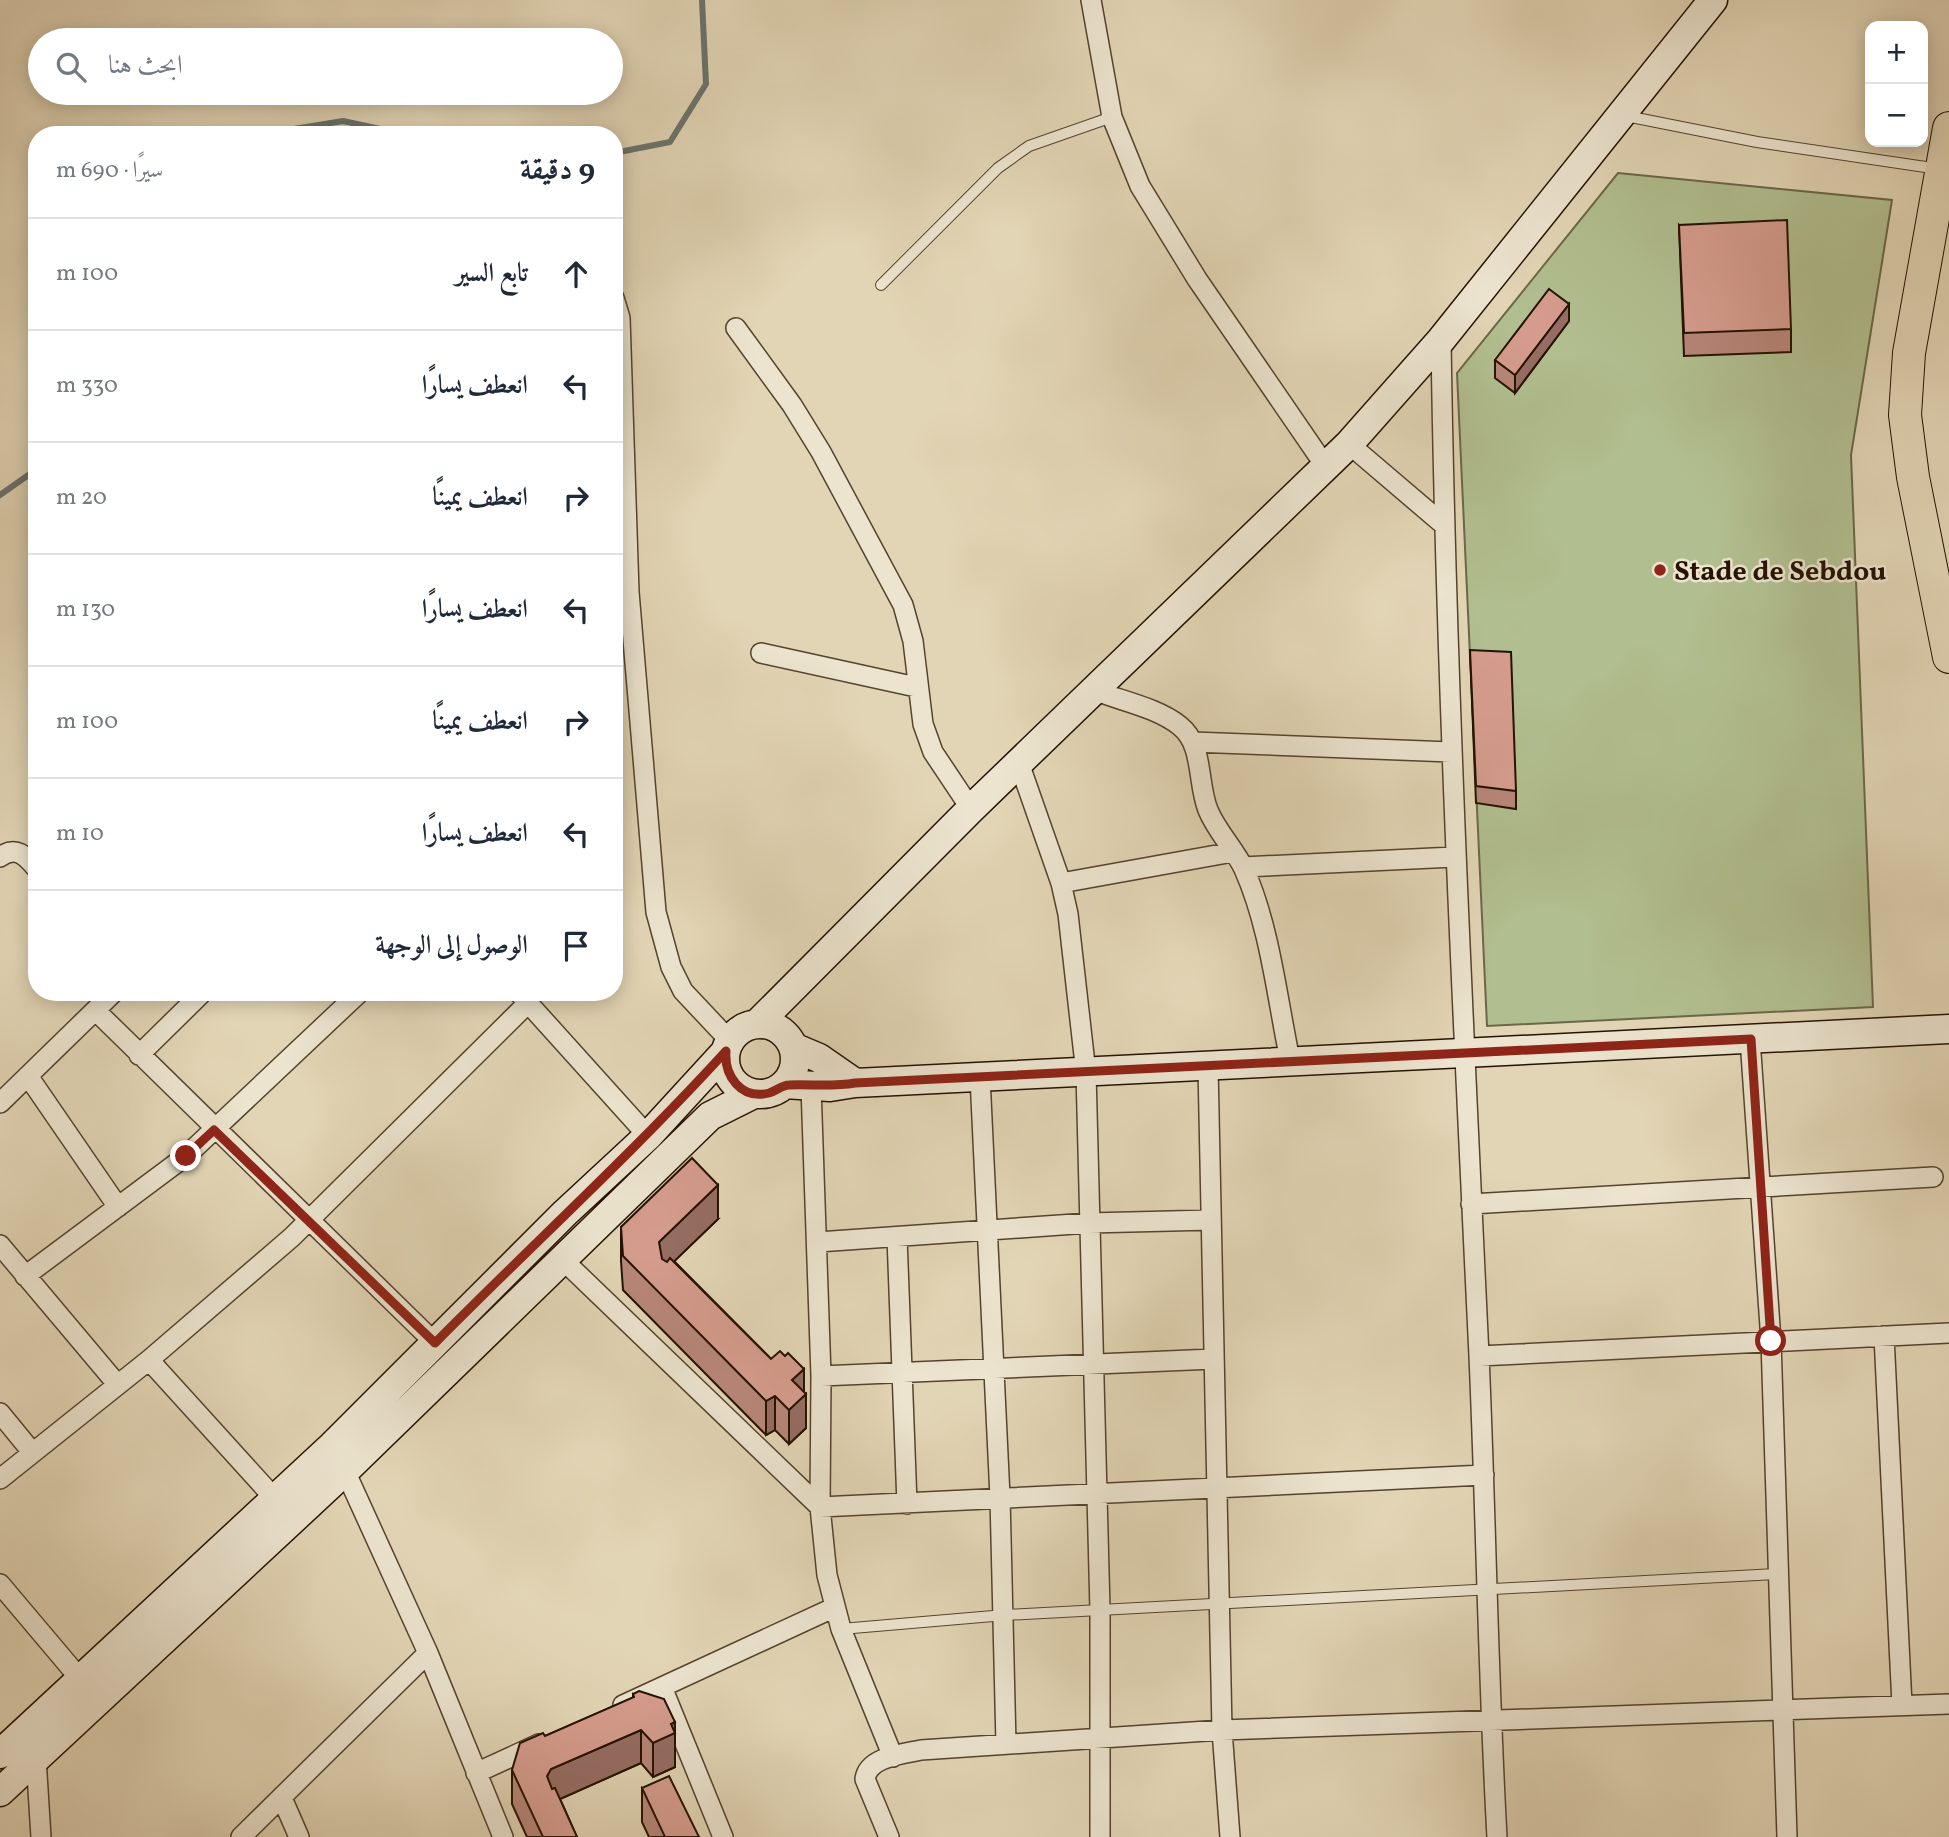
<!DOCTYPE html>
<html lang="ar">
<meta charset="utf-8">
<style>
body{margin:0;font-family:Vollkorn,Amiri,serif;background:#f6f6f7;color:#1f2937;direction:rtl}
.controls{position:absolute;right:21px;top:21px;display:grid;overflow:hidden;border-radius:14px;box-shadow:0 4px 18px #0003}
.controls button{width:63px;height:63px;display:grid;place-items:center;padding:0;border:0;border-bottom:2px solid #e0e1e3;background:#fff;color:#1f2937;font:35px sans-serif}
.stop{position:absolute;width:21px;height:21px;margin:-16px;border:5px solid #8f2418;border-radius:50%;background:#fff}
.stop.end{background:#8f2418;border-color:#fff;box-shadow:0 2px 7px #0008}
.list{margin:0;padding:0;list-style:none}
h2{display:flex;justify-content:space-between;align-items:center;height:91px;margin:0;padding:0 28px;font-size:30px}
h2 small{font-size:23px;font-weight:400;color:#747a83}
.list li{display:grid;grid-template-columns:46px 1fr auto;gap:21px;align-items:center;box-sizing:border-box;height:112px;padding:0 28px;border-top:2px solid #e0e1e3}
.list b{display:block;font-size:26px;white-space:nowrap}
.list em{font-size:23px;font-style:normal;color:#747a83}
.icon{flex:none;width:38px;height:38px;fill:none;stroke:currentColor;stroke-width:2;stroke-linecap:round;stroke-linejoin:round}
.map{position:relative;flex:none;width:1949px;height:1837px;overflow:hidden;direction:ltr}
.search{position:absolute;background:#fff;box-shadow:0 4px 18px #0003;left:28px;top:28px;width:595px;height:77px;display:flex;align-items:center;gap:18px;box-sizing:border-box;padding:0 24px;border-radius:38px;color:#747a83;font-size:26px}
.panel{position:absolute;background:#fff;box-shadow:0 4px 18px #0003;left:28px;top:126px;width:595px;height:875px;border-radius:28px;direction:rtl}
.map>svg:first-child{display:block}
.green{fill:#b1be8f;stroke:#6b6848;stroke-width:2}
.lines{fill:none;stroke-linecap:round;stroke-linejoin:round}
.stream{stroke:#6a746e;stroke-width:6}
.service-casing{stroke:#54432d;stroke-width:12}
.minor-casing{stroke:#54432d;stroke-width:22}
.secondary-casing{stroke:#251200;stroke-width:31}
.primary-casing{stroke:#251200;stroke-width:34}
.service{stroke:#ece4cf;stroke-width:10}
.minor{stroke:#ece4cf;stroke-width:19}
.secondary{stroke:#ece4cf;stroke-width:28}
.primary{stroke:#e2d5b5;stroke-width:32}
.wall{fill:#b78679;stroke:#251200;stroke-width:2}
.shaded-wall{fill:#956d63;stroke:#251200;stroke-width:2}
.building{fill:#d59c8d;stroke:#251200;stroke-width:2}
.route{stroke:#8f2418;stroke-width:9}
.poi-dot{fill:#8f2418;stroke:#ece4cf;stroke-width:2.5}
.labels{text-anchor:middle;stroke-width:5;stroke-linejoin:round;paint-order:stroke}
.poi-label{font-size:28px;font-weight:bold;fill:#251200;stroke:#ece4cf;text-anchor:start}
</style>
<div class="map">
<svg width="1949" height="1837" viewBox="0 0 1949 1837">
<rect width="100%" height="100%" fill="#e2d5b5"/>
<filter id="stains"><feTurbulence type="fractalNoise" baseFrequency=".00286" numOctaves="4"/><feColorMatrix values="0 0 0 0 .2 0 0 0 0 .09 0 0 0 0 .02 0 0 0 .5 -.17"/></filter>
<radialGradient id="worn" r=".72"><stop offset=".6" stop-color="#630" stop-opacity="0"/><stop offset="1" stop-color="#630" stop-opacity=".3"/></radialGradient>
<path class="green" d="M 1618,173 L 1892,200 L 1851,455 L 1873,1007 L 1487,1026 L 1457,373 Z"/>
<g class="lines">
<path class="stream" d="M 257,135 L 343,121 L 408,135
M 614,153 L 670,142 L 706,84 L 702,0
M 0,495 L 37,469"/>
<defs>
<path id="service" d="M 1626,116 L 1757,142 L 1939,169
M 881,285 L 998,168 L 1029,146 L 1112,117
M 841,1629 L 1005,1615 L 1776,1574"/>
<path id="minor" d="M 1091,0 L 1112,117 L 1140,186 L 1197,279 L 1326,467
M 614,298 L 620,318 L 629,592 L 656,912 L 671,967 L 683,991 L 730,1041
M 736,328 L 792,405 L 821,452 L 903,605 L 913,641 L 923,724 L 933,752 L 971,809
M 1441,340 C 1446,679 1463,1017 1479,1356 C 1486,1516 1488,1677 1497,1837
M 1349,444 L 1444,525
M 761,653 L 916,687
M 1096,691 C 1122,701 1158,708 1180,726 C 1204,745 1197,783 1208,810 C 1217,832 1234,848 1244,869 C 1270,927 1277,998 1290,1060
M 1193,742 L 1451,752
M 1020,766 L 1061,883 L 1068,914 L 1086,1073 L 1100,1610 L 1100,1837
M 0,857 C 16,845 26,856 37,869
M 1243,867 L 1454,857
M 1061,883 L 1233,852
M 520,994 L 648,1136
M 96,1011 L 435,1343
M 1750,1039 L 1771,1341 L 1787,1837
M 139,1055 L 203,992
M 1208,1066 L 1222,1730 L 1230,1837
M 28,1076 L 118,1207
M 980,1077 L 1000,1497 L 1006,1744
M 811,1087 L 821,1376 L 820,1507 L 827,1575 L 841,1629 L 893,1757
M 0,1103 L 114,992
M 1471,1204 L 1933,1177
M 897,1237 L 907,1504
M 818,1242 L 1089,1223 L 1211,1220
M 0,1245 L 117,1384
M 563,1260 L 820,1507 L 1484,1475
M 25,1276 L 186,1156 L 360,992
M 1884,1336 L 1902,1705
M 1479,1356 L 1949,1333
M 149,1360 L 276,1500
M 821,1376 L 1213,1359
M 0,1413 L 32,1452
M 341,1462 L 428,1653 L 503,1837
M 0,1479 L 149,1360 L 292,1237 L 528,1003 L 530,992
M 0,1584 L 87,1687
M 662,1687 L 723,1837
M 623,1705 L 833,1608
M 36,1758 L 41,1837
M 476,1773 L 539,1744
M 282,1798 L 299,1837
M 241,1837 L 428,1653
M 889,1837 L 865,1779 C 868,1757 902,1754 921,1750 L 1222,1730 L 1949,1704"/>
<path id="secondary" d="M 757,1024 L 971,809 L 1349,444 L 1441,340 L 1713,0
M725 1059a35 35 0 1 1 70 0a35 35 0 1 1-70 0Z
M 793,1047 L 819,1058 L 855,1083
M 785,1084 L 830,1087 L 855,1083 L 1949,1029
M 0,1754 L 333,1445 L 565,1213 L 648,1136 L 726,1051
M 0,1792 L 345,1471 L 710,1116 L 754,1094"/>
<path id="primary" d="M 1949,128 L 1909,353 L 1905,415 L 1913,477 L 1949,657"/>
</defs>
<use href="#service" class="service-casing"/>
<use href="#minor" class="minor-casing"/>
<use href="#secondary" class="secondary-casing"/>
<use href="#primary" class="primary-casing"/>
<use href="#service" class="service"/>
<use href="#minor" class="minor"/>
<use href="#secondary" class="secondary"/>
<use href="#primary" class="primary"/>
</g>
<path class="wall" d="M 1679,225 L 1791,329 L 1791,352 L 1684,356 Z
M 1569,321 L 1515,393 L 1495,378 L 1495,360 Z
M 1470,650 L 1516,791 L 1516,809 L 1476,803 Z
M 718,1219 L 674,1261 L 804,1392 L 806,1428 L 789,1444 L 775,1430 L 766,1435 L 623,1290 L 621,1261 L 621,1227 Z
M 633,1694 L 675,1722 L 675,1767 L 653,1777 L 641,1763 L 560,1799 L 577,1837 L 527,1837 L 512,1804 L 512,1770 L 545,1736 L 633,1698 Z
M 642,1788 L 699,1837 L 649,1837 L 642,1822 Z"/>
<path class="shaded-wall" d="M 1569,304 L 1569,321 L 1515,393 L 1515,375 Z
M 718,1185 L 718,1219 L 659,1276 L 659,1242 Z
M 804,1369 L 804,1396 L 806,1394 L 806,1428 L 789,1444 L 789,1410 L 792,1380 Z
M 775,1396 L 775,1430 L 766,1435 L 766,1401 Z
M 675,1722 L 675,1767 L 653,1777 L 653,1743 L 671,1724 Z
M 641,1730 L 641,1763 L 551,1803 L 547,1776 L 551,1769 Z"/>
<path class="building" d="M 1787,220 L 1791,329 L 1684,333 L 1679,225 Z
M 1549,289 L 1569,304 L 1515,375 L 1495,360 Z
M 1470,650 L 1511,652 L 1516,791 L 1476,786 Z
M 692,1158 L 718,1185 L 659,1242 L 662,1259 L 667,1262 L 670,1258 L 771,1359 L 780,1351 L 785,1356 L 788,1353 L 804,1369 L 792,1380 L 806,1394 L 789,1410 L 775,1396 L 766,1401 L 623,1256 L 621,1227 Z
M 639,1691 L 664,1699 L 675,1722 L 671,1724 L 675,1733 L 653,1743 L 641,1730 L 551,1769 L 547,1776 L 552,1789 L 555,1788 L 577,1837 L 543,1837 L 512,1770 L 520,1743 L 543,1733 L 545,1736 L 634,1697 L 633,1694 Z
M 669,1776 L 699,1837 L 665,1837 L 642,1788 Z"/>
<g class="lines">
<path class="route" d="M 186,1156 L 214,1130 L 435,1343 C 532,1245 633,1153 726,1051 C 724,1076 741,1100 769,1093 C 776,1091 782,1085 789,1085 C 812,1084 831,1087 855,1083 L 1751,1039 L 1771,1341"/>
</g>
<circle class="poi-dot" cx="1660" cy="570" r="7"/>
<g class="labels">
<g class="poi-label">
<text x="1674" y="580">Stade de Sebdou</text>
</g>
</g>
<rect width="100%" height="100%" filter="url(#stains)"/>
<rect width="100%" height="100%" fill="url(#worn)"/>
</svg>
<div class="controls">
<button>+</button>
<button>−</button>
</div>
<div class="stop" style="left:1771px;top:1341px"></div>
<div class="stop end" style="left:186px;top:1156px"></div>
<div class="search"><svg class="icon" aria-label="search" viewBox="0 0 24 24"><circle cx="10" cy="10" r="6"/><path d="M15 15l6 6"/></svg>ابحث هنا</div>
<section class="panel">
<h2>9 دقيقة<small>سيرًا · 690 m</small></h2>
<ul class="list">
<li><svg class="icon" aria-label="ahead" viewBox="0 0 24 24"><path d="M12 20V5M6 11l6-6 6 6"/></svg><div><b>تابع السير</b></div><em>100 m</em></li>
<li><svg class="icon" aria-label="left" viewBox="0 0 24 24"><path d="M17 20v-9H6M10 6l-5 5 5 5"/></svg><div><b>انعطف يسارًا</b></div><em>330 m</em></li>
<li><svg class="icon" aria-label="right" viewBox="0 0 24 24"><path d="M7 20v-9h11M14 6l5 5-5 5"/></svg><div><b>انعطف يمينًا</b></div><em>20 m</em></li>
<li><svg class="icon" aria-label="left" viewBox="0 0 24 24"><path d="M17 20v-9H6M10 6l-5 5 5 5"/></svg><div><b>انعطف يسارًا</b></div><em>130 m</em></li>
<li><svg class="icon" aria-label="right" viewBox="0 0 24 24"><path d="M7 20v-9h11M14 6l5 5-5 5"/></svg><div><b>انعطف يمينًا</b></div><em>100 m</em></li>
<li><svg class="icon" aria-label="left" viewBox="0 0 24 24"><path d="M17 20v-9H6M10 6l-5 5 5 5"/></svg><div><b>انعطف يسارًا</b></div><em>10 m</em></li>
<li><svg class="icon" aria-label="arrive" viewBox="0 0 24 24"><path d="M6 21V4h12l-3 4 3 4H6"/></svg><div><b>الوصول إلى الوجهة</b></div></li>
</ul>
</section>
</div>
